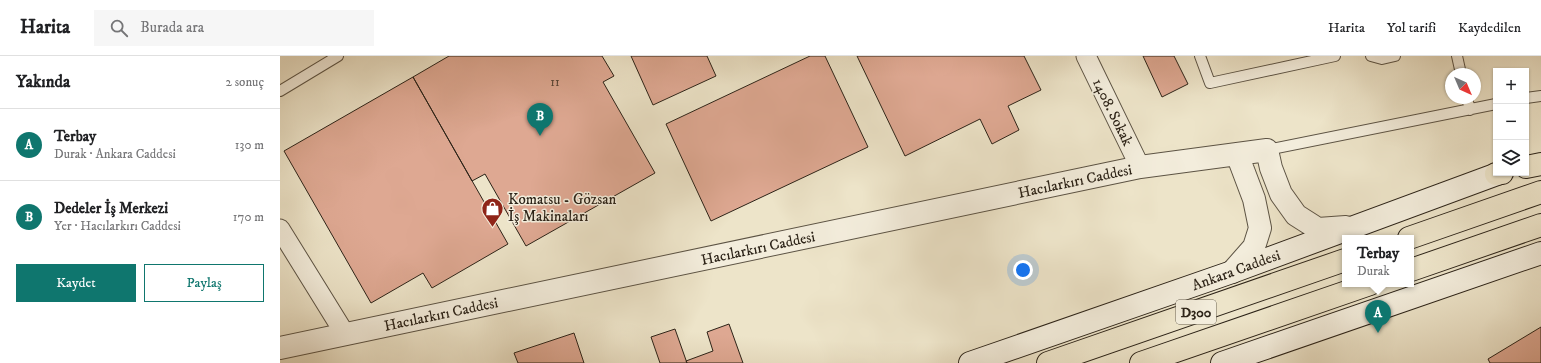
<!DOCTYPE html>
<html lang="tr">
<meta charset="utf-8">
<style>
body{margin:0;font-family:"IM FELL DW Pica",serif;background:#f6f6f6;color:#202124}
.controls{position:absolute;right:12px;top:12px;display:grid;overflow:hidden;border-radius:0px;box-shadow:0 1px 3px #0004}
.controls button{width:36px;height:36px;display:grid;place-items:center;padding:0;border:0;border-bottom:1px solid #e0e0e0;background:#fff;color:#202124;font:20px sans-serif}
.compass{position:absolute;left:1165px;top:12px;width:36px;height:36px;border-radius:50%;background:#fff;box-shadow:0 1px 3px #0004;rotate:136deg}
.you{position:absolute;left:743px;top:214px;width:14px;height:14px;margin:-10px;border:3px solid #fff;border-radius:50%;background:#1a73e8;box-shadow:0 0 0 6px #1a73e833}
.badge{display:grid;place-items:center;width:26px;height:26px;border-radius:50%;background:#0f766e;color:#fff;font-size:13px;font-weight:700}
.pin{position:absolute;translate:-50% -33px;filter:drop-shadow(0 1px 2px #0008)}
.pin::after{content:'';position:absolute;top:21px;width:14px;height:12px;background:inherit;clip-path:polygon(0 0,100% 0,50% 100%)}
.popup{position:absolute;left:1062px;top:179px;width:72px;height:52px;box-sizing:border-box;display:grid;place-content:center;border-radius:0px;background:#fff;filter:drop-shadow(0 1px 3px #0005);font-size:13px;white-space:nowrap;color:#757577}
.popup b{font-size:15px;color:#202124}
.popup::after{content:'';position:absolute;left:50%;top:100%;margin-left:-8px;border:8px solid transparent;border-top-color:#fff}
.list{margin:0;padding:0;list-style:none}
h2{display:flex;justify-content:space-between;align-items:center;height:52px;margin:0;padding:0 16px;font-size:17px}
h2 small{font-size:13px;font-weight:400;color:#757577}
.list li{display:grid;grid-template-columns:26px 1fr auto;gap:12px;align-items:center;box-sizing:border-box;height:72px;padding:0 16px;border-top:1px solid #e0e0e0}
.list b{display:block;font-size:15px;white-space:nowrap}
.list p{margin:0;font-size:13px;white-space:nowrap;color:#757577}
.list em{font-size:13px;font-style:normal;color:#757577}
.actions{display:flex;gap:8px;padding:12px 16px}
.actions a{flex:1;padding:9px 0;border:1px solid #0f766e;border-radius:0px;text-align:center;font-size:14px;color:#0f766e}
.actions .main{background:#0f766e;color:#fff}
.icon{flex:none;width:22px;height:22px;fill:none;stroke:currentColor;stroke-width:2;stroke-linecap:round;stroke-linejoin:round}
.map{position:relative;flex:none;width:1261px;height:307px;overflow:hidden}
header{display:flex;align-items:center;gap:24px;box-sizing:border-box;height:56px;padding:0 20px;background:#fff;border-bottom:1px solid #e0e0e0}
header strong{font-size:19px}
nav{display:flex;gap:22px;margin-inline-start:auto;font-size:14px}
.search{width:280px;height:36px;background:#f6f6f6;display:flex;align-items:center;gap:10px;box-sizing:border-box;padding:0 14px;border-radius:0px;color:#757577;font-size:15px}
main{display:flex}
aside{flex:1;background:#fff}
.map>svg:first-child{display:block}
.building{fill:#dea892;stroke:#2c2318}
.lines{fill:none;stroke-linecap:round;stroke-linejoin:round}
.service-casing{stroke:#5c5344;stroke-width:12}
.minor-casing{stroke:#5c5344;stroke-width:21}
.tertiary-casing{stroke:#5c5344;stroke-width:24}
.secondary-casing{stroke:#2c2318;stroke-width:24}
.trunk-casing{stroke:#2c2318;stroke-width:24}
.service{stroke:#f3eddc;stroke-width:10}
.minor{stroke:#f3eddc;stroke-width:19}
.tertiary{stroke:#f3eddc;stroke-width:22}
.secondary{stroke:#f3eddc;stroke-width:22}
.trunk{stroke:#ede4c9;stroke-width:22}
.labels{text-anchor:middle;stroke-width:3;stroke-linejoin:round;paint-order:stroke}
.number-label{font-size:13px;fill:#584436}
.shield{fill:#f3eddc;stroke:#686053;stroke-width:1}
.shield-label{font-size:14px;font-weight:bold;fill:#2c2318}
.street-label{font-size:15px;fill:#2c2318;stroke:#f3eddc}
.poi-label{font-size:15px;fill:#2c2318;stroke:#f3eddc;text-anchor:start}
</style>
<header>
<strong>Harita</strong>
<div class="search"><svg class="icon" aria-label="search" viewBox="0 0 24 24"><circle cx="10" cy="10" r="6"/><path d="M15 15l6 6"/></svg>Burada ara</div>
<nav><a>Harita</a><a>Yol tarifi</a><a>Kaydedilen</a></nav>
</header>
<main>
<aside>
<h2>Yakında<small>2 sonuç</small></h2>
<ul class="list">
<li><span class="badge">A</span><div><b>Terbay</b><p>Durak · Ankara Caddesi</p></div><em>130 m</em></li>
<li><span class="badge">B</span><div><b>Dedeler İş Merkezi</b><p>Yer · Hacılarkırı Caddesi</p></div><em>170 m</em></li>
</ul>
<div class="actions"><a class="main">Kaydet</a><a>Paylaş</a></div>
</aside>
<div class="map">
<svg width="1261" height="307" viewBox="0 0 1261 307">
<rect width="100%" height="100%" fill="#ede4c9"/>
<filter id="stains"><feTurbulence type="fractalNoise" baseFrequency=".005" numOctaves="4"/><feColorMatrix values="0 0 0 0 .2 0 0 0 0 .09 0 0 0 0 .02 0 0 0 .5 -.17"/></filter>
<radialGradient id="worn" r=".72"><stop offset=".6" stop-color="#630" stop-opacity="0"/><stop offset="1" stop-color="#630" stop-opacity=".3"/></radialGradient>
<path class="building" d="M 169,0 L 322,0 L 334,20 L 323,26 L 375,117 L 246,190 L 205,118 L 192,125 L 133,21 Z
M 351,0 L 427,0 L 436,20 L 373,49 Z
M 530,0 L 545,0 L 588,91 L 431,165 L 386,68 Z
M 577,0 L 744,0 L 761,34 L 728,50 L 739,74 L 712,88 L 700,63 L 625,100 Z
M 863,0 L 894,0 L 908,28 L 882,41 Z
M 133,21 L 228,188 L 152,232 L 143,217 L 91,247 L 4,95 Z
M 449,268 L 463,307 L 407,307 L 406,305 L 433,295 L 427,276 Z
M 1261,271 L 1261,307 L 1210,307 L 1208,303 Z
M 395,273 L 407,307 L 380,307 L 371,281 Z
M 294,277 L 304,307 L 238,307 L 234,297 Z"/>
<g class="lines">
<defs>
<path id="service" d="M 920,0 L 930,27 L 1055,0
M 1091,0 L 1102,3 L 1115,0
M 1177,0 L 1181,18
M 0,35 L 58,0
M 1187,42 L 1190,54
M 1246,42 L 1261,40
M 987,94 L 1216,48"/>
<path id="minor" d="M 806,0 L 860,111
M 0,173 L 65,278"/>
<path id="tertiary" d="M 952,216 L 974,191 L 980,172 L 974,143 L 957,98
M 0,292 L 860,111 L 987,94 L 991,112 L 1001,138 L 1016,159 L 1038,173 L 1066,171"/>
<path id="secondary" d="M 690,307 L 952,216 L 1220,117
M 942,307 L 1261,197"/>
<path id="trunk" d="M 1246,111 L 1261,108
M 1216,118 L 1222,117
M 1129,182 L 1261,136
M 1131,214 L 1261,169
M 768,307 L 1065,204
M 861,307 L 1090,228"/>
</defs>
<use href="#service" class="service-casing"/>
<use href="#minor" class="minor-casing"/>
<use href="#tertiary" class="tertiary-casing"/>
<use href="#secondary" class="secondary-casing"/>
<use href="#trunk" class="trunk-casing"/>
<use href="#service" class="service"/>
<use href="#minor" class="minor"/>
<use href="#tertiary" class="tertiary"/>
<use href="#secondary" class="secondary"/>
<use href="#trunk" class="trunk"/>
</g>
<defs>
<symbol id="shop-pin" viewBox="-11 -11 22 30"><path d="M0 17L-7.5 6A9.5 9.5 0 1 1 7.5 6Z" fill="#8f2418" stroke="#f3eddc"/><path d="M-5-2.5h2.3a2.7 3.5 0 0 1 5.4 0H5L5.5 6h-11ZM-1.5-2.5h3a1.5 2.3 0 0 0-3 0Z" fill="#fff"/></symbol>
</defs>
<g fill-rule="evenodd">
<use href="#shop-pin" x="200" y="140" width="25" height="34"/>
</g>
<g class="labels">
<g class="number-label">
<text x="275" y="30">11</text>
</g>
<rect class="shield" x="896" y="244" width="40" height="24" rx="3"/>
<g class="shield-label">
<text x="916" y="261">D300</text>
</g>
<g class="street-label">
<text transform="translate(833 56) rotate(64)" y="5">1408. Sokak</text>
<text transform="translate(795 125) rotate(-12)" y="5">Hacılarkırı Caddesi</text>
<text transform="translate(478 192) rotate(-12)" y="5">Hacılarkırı Caddesi</text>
<text transform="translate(956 214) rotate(-20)" y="5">Ankara Caddesi</text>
<text transform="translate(161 258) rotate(-12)" y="5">Hacılarkırı Caddesi</text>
</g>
<g class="poi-label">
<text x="228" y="148">Komatsu - Gözsan<tspan x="228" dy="17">İş Makinaları</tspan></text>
</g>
</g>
<rect width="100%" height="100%" filter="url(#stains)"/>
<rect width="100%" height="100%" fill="url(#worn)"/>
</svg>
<div class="controls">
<button>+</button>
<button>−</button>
<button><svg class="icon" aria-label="layers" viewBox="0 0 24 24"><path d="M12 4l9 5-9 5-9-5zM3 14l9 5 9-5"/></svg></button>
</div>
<svg class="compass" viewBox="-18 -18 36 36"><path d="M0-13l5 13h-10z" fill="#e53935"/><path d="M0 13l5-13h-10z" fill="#757577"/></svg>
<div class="you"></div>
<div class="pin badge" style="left:1098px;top:277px">A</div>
<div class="popup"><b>Terbay</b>Durak</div>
<div class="pin badge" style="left:260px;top:80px">B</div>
</div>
</main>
